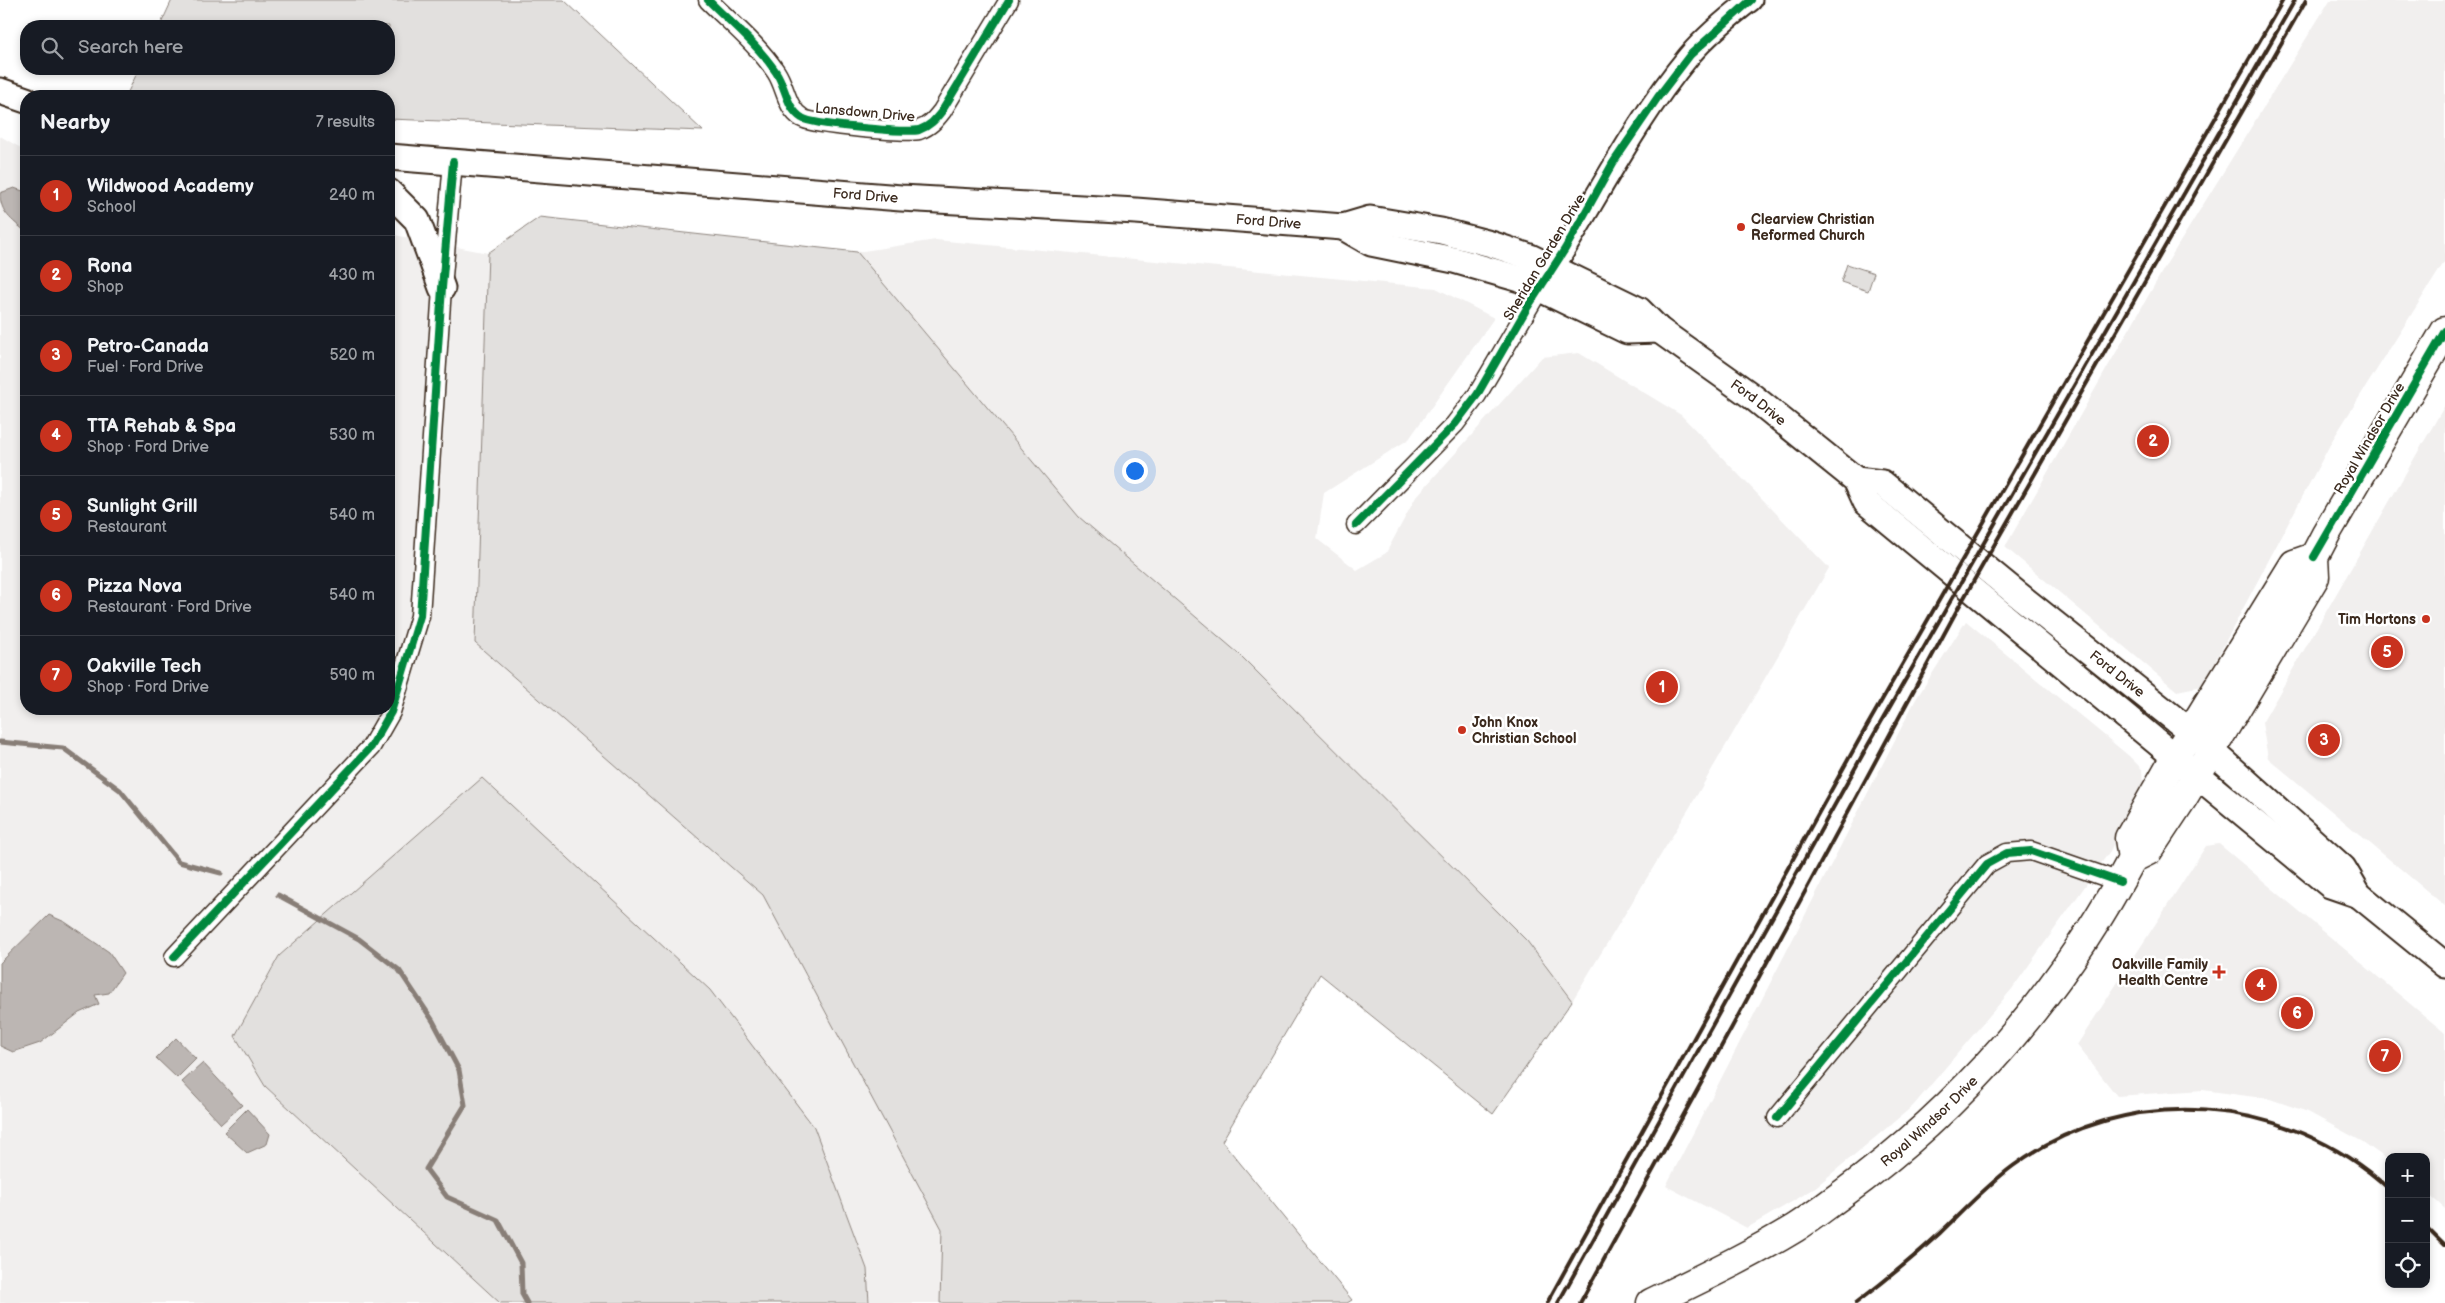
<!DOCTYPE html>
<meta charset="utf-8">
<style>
body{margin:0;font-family:"Balsamiq Sans",sans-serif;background:#242831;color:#f1f3f6}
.controls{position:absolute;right:15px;bottom:15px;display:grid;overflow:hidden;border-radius:10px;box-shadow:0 2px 8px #0003}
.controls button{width:45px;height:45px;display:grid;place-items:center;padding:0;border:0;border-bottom:1px solid #363941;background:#171b24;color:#f1f3f6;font:25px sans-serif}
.you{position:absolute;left:1134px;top:470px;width:18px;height:18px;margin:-12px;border:4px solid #fff;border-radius:50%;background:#1a73e8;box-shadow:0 0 0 8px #1a73e833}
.badge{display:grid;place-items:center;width:32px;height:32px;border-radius:50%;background:#c8321e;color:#fff;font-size:16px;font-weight:700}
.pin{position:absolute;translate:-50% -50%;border:2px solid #fff;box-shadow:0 1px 5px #0006}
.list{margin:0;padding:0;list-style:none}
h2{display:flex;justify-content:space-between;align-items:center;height:65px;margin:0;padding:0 20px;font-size:21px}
h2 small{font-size:16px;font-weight:400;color:#9ea1a6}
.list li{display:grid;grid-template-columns:32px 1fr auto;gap:15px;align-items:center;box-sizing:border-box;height:80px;padding:0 20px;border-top:1px solid #363941}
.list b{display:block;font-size:19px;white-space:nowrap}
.list p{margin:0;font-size:16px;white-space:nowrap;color:#9ea1a6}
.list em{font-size:16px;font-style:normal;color:#9ea1a6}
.icon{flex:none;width:28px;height:28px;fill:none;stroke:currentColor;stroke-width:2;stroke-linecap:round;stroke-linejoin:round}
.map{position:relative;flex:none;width:2445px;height:1303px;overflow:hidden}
.search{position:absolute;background:#171b24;box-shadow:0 2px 8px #0003;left:20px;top:20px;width:375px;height:55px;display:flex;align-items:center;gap:12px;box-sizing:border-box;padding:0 18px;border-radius:20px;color:#9ea1a6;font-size:19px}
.panel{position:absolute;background:#171b24;box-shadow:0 2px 8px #0003;left:20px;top:90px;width:375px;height:625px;border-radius:20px}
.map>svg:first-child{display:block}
.built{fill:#f1efee}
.green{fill:#e2e0de;stroke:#8e857e}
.water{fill:#bcb6b3;stroke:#887e77}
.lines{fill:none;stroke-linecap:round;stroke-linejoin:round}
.stream{stroke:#887e77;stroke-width:5}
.minor-casing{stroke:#3b2a1e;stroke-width:21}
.tertiary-casing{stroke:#3b2a1e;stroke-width:25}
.secondary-casing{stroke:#3b2a1e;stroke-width:29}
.primary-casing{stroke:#3b2a1e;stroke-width:31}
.minor{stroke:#fff;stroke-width:18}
.tertiary{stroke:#fff;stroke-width:21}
.secondary{stroke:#fff;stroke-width:25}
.primary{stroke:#fff;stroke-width:28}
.rail{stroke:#3b2a1e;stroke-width:4}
.cycleway-casing{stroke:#fff;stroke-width:11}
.cycleway{stroke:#00873e;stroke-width:8}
.poi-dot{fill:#c8321e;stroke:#fff;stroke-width:2}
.labels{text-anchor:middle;stroke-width:5;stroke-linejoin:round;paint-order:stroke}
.street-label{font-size:14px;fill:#3b2a1e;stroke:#fff}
.poi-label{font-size:14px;font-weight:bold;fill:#3b2a1e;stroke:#fff;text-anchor:start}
</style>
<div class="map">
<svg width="2445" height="1303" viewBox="0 0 2445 1303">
<rect width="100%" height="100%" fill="#fff"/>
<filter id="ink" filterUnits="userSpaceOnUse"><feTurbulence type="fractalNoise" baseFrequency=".02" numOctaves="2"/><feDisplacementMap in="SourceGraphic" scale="10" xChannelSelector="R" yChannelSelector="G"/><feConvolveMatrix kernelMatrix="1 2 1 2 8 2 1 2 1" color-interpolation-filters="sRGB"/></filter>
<g filter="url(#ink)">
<path class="built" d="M 2330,0 L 2445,0 L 2445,261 L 2333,439 L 2202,686 L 2177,691 L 2005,547 L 2167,263 Z
M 0,136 L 26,151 L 26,709 L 389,709 L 389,234 L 488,253 L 475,643 L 763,895 L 942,1229 L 940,1303 L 869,1303 L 867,1269 L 814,1127 L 710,990 L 235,1036 L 265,1086 L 500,1303 L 0,1303 Z
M 936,240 L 1436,288 L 1494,318 L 1409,439 L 1324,493 L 1317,539 L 1357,570 L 1386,553 L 1416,497 L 1542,357 L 1579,353 L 1681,415 L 1829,568 L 1690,807 L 1572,1001 L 1527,941 L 1238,653 L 1079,517 L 857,252 Z
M 2445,405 L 2445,906 L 2268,758 L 2262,723 Z
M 1966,621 L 2129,756 L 2142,769 L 2143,787 L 2110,851 L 2012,989 L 1913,1106 L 1812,1190 L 1747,1228 L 1666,1186 L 1916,699 Z
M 2219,844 L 2445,1033 L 2445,1209 L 2426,1192 L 2426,1157 L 2389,1157 L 2389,1161 L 2363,1142 L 2308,1112 L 2270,1099 L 2203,1090 L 2117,1096 L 2077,1045 L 2206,846 Z"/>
<path class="green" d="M 172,0 L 564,0 L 703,131 L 389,119 L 389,96 L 126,96 L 139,69 L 389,69 L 389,26 L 160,26 Z
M 540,217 L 857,252 L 1079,517 L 1238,653 L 1527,941 L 1572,1001 L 1493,1114 L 1320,974 L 1222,1141 L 1352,1300 L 1347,1303 L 940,1303 L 942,1229 L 763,895 L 475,643 L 488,253 Z
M 1847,264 L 1874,273 L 1868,291 L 1841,282 Z
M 482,778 L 710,990 L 814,1127 L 867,1269 L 869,1303 L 500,1303 L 265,1086 L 235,1036 L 279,956 Z"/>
<path class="water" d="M 14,188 L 26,192 L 26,232 C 12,220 0,213 0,193 Z
M 49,915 L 65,922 L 109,952 L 123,973 L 109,993 L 95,995 L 99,1004 L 79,1013 L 40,1043 L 13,1052 L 0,1046 L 0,963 Z
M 176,1038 L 196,1059 L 177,1078 L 156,1058 Z
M 203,1063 L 242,1105 L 221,1124 L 182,1082 Z
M 247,1109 L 270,1134 L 267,1144 L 247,1153 L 224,1132 Z"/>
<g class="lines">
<path class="stream" d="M 0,742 L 63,748 L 120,790 L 179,862 L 221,873
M 278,895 L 359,939 L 399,970 L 433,1021 L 459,1070 L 465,1105 L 426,1169 L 447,1197 L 498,1220 L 521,1263 L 522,1294 L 527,1303"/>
<defs>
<path id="minor" d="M 708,0 C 731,23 758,45 776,72 C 786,87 786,108 802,118 C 812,125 907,133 919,130 C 930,126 935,120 942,111 L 1009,0
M 1356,525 L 1455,424 L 1477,395 L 1540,288
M 174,957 L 371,747 L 391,712 L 420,616 L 442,288 L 453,162
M 1777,1118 L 1987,864 L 2007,853 L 2031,851 L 2120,882"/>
<path id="tertiary" d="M 1544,282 C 1593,207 1631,126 1689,56 C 1706,36 1730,16 1751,0"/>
<g id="secondary">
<path d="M 0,91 L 26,100"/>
<path id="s1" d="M 389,157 L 901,198 L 1136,211 L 1343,227 L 1370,219 L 1441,231 L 1491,244 L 1530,257 L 1639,310 L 1659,330 L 1753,397 L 1856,480 L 1866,502 L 2330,885 L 2359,895"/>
<path d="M 389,192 L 417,220 L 442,288"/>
<path d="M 1343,227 L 1371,243 L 1454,260 L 1520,279 L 1627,331 L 1659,330"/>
<path id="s2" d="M 1856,480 L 1882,483 L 2016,593 L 2191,732 L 2343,868 L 2359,895 L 2445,965"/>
</g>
<g id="primary">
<path d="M 2132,859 L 2129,838 L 2175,757 L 2294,564 L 2314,557"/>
<path id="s3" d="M 1651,1303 C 1700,1279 1749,1256 1795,1228 C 1811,1218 1826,1206 1841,1195 C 1963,1107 2062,991 2132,859 L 2148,851 L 2183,798 L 2315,577 L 2314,557 L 2326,534 L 2445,331"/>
</g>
</defs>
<use href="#minor" class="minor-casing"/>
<use href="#tertiary" class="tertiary-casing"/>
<use href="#secondary" class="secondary-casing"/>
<use href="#primary" class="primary-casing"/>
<use href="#minor" class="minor"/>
<use href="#tertiary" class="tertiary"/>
<use href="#secondary" class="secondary"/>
<use href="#primary" class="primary"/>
<path class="rail" d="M 2426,1226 L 2445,1245
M 1547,1303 L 1859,740 L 2283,0
M 1558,1303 L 1868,745 L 2295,0
M 1580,1303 L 1732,1027 L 1957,610 L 2306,0
M 1856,1303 C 1885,1281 1913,1258 1940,1233 C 1964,1210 1986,1186 2013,1166 C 2126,1082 2286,1094 2389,1189"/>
<defs>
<path id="cycleway" d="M 708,0 C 731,23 758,45 776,72 C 786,87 786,108 802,118 C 812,125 907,133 919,130 C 930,126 935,120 942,111 L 1009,0
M 1356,525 L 1455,424 L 1477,395 L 1527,308 L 1565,249 L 1613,163 L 1658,97 L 1690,55 L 1751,0
M 2314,557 L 2445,331
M 174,957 L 371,747 L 391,712 L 420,616 L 442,288 L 453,162
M 1777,1118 L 1987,864 L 2007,853 L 2031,851 L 2120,882"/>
</defs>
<use href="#cycleway" class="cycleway-casing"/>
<use href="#cycleway" class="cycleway"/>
</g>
</g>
<g class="poi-dot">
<circle cx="1741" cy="227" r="5"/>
<circle cx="2426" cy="619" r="5"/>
<circle cx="1462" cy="730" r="5"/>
<path d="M2216.5 964.5h5v5h5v5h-5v5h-5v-5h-5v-5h5z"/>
</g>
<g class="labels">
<g class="street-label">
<text transform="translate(865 112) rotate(5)" y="5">Lansdown Drive</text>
<text dy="5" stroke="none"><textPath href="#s1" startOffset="478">Ford Drive</textPath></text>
<text dy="5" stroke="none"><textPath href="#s1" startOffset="882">Ford Drive</textPath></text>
<text transform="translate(1544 257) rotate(-59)" y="5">Sheridan Garden Drive</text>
<text dy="5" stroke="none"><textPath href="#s1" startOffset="1422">Ford Drive</textPath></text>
<text transform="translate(2369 438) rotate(-60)" y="5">Royal Windsor Drive</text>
<text dy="5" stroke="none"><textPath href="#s2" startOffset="329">Ford Drive</textPath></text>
<text dy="5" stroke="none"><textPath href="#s3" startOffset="334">Royal Windsor Drive</textPath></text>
</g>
<g class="poi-label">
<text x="1751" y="224">Clearview Christian<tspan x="1751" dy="16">Reformed Church</tspan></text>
<text x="2416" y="624" text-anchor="end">Tim Hortons</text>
<text x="1472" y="727">John Knox<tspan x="1472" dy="16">Christian School</tspan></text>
<text x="2208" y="969" text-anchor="end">Oakville Family<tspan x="2208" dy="16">Health Centre</tspan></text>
</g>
</g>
</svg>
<div class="controls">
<button>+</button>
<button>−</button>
<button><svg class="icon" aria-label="locate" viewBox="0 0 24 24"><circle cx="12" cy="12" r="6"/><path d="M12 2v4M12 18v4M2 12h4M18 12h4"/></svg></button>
</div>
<div class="you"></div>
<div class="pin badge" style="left:1662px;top:687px">1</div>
<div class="pin badge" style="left:2153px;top:441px">2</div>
<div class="pin badge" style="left:2324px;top:740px">3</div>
<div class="pin badge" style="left:2261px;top:985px">4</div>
<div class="pin badge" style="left:2387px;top:652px">5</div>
<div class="pin badge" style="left:2297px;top:1013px">6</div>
<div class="pin badge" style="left:2385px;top:1056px">7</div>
<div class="search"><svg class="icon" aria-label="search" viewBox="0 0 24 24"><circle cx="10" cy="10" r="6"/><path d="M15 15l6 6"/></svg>Search here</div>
<section class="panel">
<h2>Nearby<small>7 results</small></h2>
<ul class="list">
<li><span class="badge">1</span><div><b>Wildwood Academy</b><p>School</p></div><em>240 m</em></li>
<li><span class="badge">2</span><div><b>Rona</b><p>Shop</p></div><em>430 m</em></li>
<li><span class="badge">3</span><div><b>Petro-Canada</b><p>Fuel · Ford Drive</p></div><em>520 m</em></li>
<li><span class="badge">4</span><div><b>TTA Rehab &amp; Spa</b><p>Shop · Ford Drive</p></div><em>530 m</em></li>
<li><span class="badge">5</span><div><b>Sunlight Grill</b><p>Restaurant</p></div><em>540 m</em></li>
<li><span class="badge">6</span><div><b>Pizza Nova</b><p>Restaurant · Ford Drive</p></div><em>540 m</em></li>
<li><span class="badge">7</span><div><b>Oakville Tech</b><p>Shop · Ford Drive</p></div><em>590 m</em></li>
</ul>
</section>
</div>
